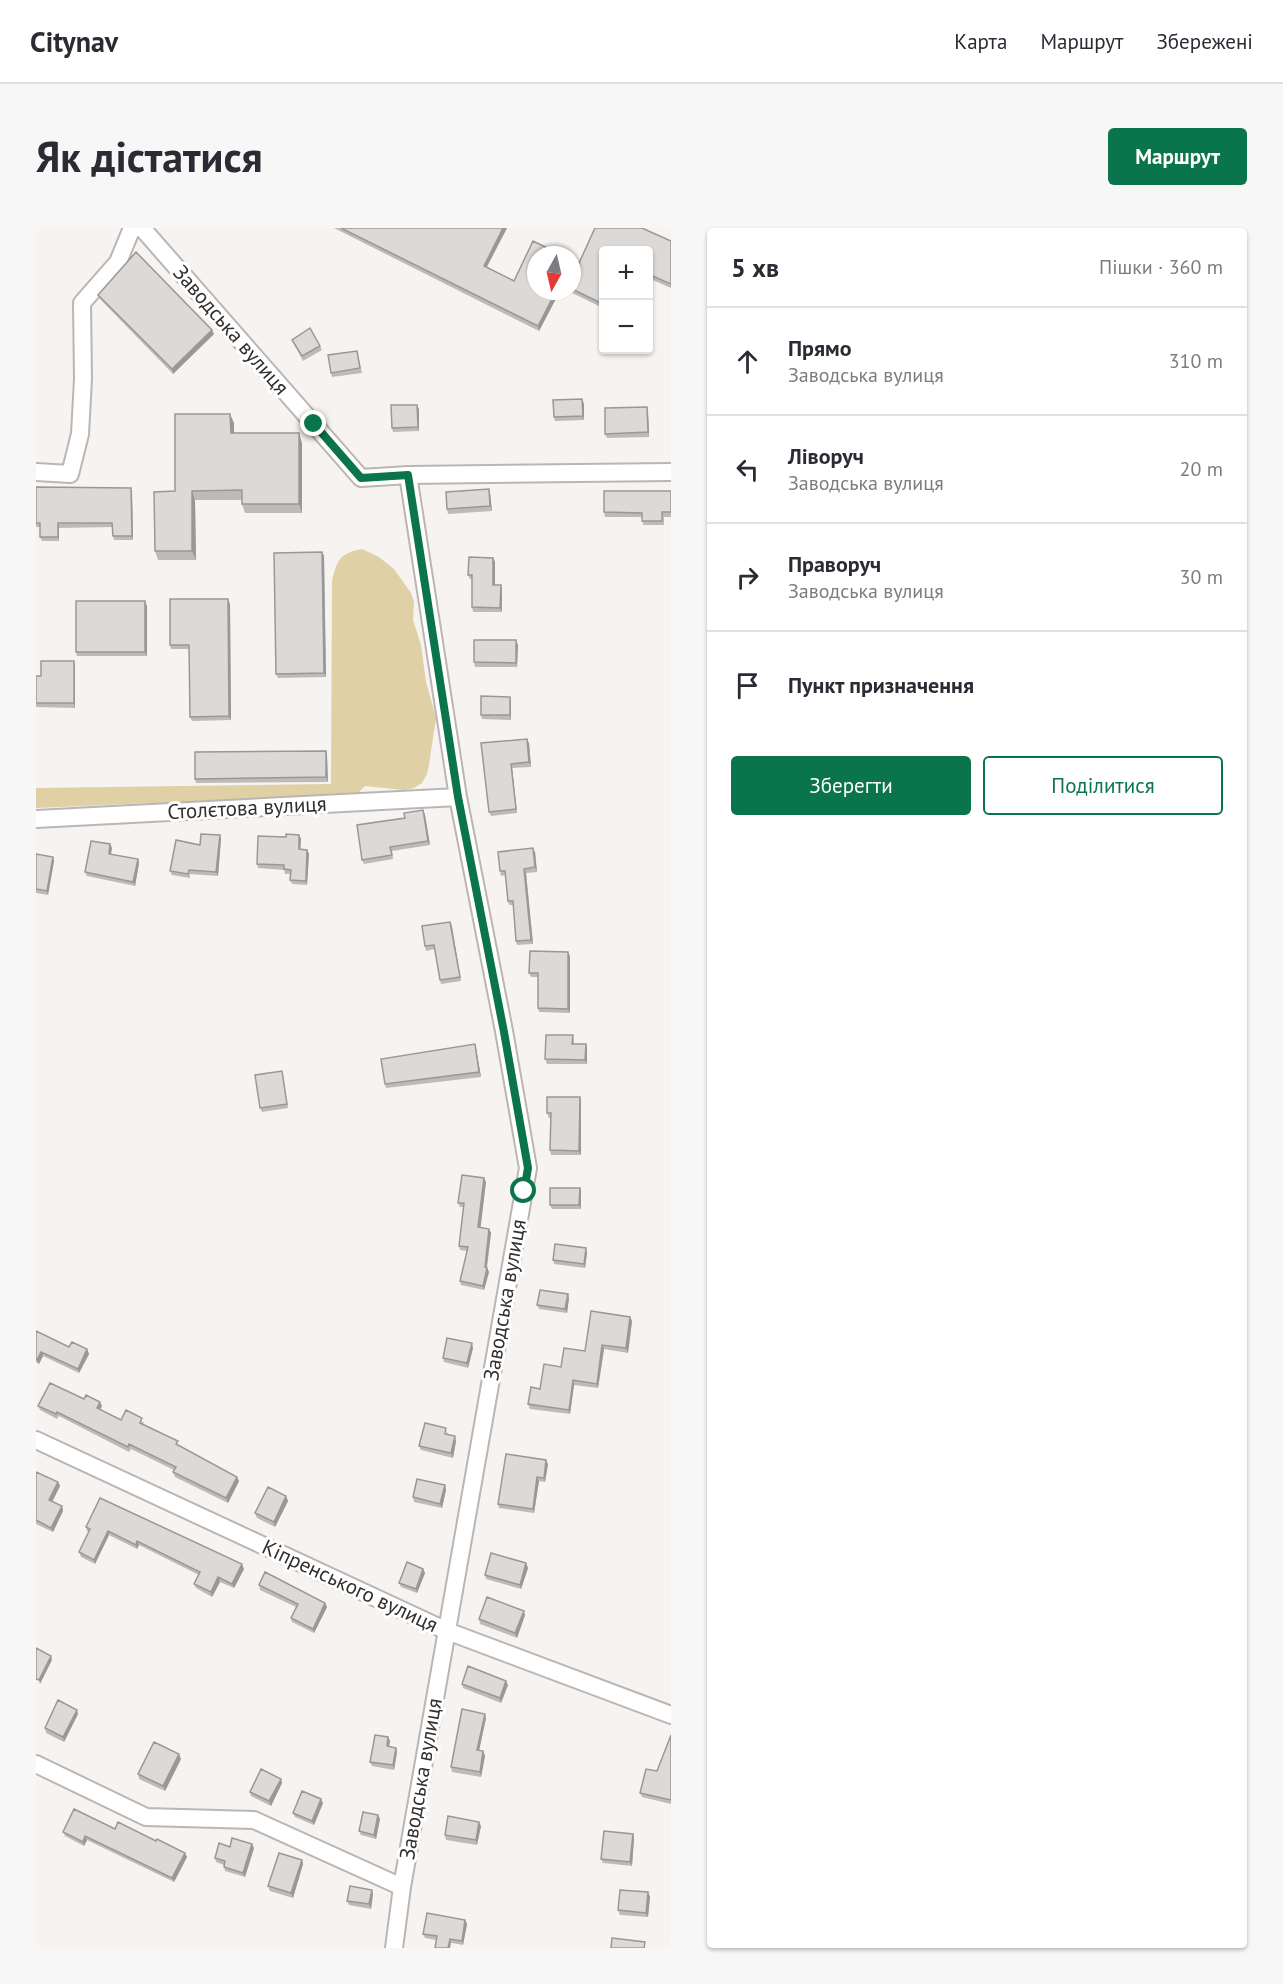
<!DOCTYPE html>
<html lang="uk">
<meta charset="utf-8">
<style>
body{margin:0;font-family:"PT Sans",sans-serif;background:#f7f7f7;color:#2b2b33}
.controls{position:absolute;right:18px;top:18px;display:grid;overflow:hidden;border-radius:6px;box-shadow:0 2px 4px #0004}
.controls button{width:54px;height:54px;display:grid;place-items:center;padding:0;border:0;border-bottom:2px solid #e1e1e2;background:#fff;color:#2b2b33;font:30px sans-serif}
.compass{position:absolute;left:491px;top:18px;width:54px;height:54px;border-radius:50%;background:#fff;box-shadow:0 2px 4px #0004;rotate:188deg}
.stop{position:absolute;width:18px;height:18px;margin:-14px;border:4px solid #0a744d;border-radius:50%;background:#fff}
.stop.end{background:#0a744d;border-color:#fff;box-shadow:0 2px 6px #0008}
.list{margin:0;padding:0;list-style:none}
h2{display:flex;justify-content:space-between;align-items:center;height:78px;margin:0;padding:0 24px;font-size:26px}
h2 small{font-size:20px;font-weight:400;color:#7c7c81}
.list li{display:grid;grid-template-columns:39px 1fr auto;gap:18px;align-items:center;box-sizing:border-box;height:108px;padding:0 24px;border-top:2px solid #e1e1e2}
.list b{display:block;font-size:22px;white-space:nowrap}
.list p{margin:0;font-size:20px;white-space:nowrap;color:#7c7c81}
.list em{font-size:20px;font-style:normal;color:#7c7c81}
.actions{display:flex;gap:12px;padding:18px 24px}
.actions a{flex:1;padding:14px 0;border:2px solid #0a744d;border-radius:6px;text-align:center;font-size:21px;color:#0a744d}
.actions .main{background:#0a744d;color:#fff}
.icon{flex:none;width:33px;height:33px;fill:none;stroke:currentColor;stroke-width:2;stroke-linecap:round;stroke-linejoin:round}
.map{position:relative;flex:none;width:635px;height:1720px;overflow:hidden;border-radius:6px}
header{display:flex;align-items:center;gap:36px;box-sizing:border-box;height:84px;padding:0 30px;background:#fff;border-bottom:2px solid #e1e1e2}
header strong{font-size:28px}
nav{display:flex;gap:33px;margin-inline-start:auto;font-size:21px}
.intro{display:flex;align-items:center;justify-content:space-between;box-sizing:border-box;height:144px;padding:0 36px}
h1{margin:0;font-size:42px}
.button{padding:15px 27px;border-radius:6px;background:#0a744d;color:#fff;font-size:21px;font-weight:700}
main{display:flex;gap:36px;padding:0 36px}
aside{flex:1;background:#fff;border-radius:6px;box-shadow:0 2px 4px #0004}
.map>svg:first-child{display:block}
.green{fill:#dfd0a5}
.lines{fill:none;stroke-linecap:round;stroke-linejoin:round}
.minor-casing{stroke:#bab6b5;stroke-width:20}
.minor{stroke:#fff;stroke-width:16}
.wall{fill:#bdbbb9}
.shaded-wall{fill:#9a9896}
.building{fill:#dcd9d7;stroke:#9a9896;stroke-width:1.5}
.route{stroke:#0a744d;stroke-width:8}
.labels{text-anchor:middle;stroke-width:6;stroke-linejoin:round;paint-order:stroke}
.street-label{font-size:21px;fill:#31302f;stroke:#fff}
</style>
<header>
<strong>Citynav</strong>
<nav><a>Карта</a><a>Маршрут</a><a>Збережені</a></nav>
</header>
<div class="intro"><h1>Як дістатися</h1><a class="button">Маршрут</a></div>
<main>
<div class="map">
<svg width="635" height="1720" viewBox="0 0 635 1720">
<rect width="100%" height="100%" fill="#f7f3f1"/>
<path class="green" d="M 326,321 L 343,329 L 358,341 L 375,365 L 378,374 L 377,392 L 385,417 L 390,454 L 400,490 L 393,537 L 391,546 L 386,555 L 378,560 L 368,562 L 329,558 L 322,565 L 312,567 L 171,578 L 140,574 L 0,580 L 0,560 L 295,556 L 296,353 C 301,333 303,325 326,321 Z"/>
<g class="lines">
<defs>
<path id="minor" d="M 106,0 L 325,250 L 372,247 L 422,569 L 468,803 L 492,940 L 366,1659 L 358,1720
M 0,244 L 34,246 L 44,206 L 47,151 L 46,75 L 82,34 L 96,0
M 372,247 L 635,244
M 0,591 L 422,569
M 0,1212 L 411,1403 L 635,1487
M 0,1536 L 110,1589 L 218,1592 L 366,1659"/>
</defs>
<use href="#minor" class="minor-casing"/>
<use href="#minor" class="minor"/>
</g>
<path class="wall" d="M 298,0 L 471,0 L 451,39 L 500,63 L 524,63 L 503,103 Z
M 559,0 L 606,0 L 635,13 L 635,60 L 612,50 L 612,22 L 567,22 L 567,80 L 532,63 L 536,63 L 536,32 L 543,35 Z
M 62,67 L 178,106 L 137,146 L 64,71 Z
M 256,112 L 284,118 L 286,122 L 267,133 Z
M 321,123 L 326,145 L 296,149 L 295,145 Z
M 546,171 L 548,176 L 548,192 L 519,193 L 518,189 Z
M 383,181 L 383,203 L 357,204 L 356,200 Z
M 612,183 L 613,209 L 571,210 L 569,206 Z
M 198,195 L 198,205 L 266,215 L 266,285 L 209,285 L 206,276 L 206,272 L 159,272 L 160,332 L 122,332 L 119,323 L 139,263 Z
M 0,259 L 96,264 L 97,312 L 78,312 L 77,308 L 76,299 L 23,300 L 23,313 L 6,313 L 4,309 L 4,299 L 0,299 Z
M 635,263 L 635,289 L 628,289 L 628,297 L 607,297 L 606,289 L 569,289 L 568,284 Z
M 454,265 L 456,283 L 412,286 L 411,281 Z
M 286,324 L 288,328 L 290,449 L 242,450 L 240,446 Z
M 457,330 L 459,334 L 459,357 L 466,361 L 466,384 L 437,384 L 436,379 L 436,351 L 434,351 L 432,347 Z
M 194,376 L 195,492 L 156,493 L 154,489 L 153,421 L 135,421 L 134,417 Z
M 111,378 L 111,428 L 41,428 L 40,424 Z
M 482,417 L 481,439 L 439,439 L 438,434 Z
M 38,433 L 39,437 L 39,480 L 0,479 L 0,448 L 5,448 Z
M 475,473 L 475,492 L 446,491 L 445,487 Z
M 445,515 L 493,515 L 495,539 L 476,540 L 481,585 L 455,588 L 453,584 Z
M 290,523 L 291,527 L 292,554 L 160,555 L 159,551 Z
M 387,582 L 389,587 L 394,617 L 356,623 L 357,631 L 328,636 L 326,632 L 369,590 Z
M 184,607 L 185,611 L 182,648 L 154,646 L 154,650 L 136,647 L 134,643 L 164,617 Z
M 263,607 L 265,611 L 264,622 L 271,622 L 273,626 L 271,657 L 256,656 L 254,652 L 254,646 L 249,646 L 248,642 L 222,640 L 221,636 L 250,609 Z
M 74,616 L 76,620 L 75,626 L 102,631 L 103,635 L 99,658 L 51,648 L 49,644 Z
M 499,624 L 501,644 L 490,645 L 497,716 L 481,717 L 480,713 L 477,677 L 473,677 L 472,673 L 469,647 L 465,648 L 464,643 Z
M 0,626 L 17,629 L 18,633 L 12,667 L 0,665 Z
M 414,694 L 425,753 L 405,756 L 404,752 L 399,721 L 390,723 L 389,718 Z
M 534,728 L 534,785 L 503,784 L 502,780 L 502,749 L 495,749 L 493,745 Z
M 537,807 L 538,812 L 538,816 L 550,816 L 551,820 L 551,836 L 511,836 L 509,831 Z
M 440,820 L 445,849 L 350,860 L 349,856 Z
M 246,843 L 247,847 L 252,880 L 226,884 L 224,880 Z
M 544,869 L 545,874 L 545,927 L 515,927 L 514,922 L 515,890 L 513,890 L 511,885 Z
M 450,954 L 444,1000 L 453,1001 L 455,1005 L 451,1040 L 453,1044 L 448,1062 L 425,1057 L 424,1053 L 431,1023 L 424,1022 L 423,1018 L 427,979 L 424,979 L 422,975 Z
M 544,960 L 545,964 L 545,981 L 516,981 L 514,977 Z
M 551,1025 L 549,1040 L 518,1036 L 517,1032 Z
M 533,1070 L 531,1085 L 503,1081 L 501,1077 Z
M 594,1089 L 596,1093 L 592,1125 L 568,1121 L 562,1160 L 538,1157 L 534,1186 L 494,1181 L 492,1176 L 504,1161 L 525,1139 L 549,1123 Z
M 0,1103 L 33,1119 L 51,1121 L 53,1126 L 43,1145 L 7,1128 L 3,1136 L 0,1134 Z
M 437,1120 L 432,1140 L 408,1134 L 407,1130 Z
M 48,1171 L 66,1178 L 64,1182 L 85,1192 L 108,1194 L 107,1196 L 203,1253 L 192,1275 L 139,1249 L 137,1244 L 138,1242 L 95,1221 L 93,1224 L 23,1188 L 21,1191 L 4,1182 L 2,1178 Z
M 412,1204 L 411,1207 L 420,1213 L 417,1230 L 385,1222 L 383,1218 Z
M 512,1236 L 509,1254 L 503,1253 L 498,1285 L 463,1280 L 462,1276 Z
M 0,1244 L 22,1254 L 24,1258 L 16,1274 L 26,1278 L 27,1283 L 17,1304 L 0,1296 Z
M 409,1257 L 410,1262 L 406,1280 L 378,1274 L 377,1269 Z
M 250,1268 L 252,1273 L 239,1299 L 221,1290 L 219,1285 Z
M 64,1270 L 208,1341 L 198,1360 L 184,1354 L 176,1369 L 160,1360 L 158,1356 L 163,1347 L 103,1317 L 101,1321 L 73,1307 L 59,1336 L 45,1329 L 43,1324 L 53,1304 L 51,1303 L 50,1299 Z
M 490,1335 L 492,1340 L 485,1361 L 450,1351 L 449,1347 Z
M 387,1341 L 389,1345 L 381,1365 L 365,1359 L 363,1355 Z
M 223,1357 L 289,1375 L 291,1379 L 278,1405 L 256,1394 L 255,1390 L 260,1379 L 224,1362 Z
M 489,1387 L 481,1410 L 444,1396 L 443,1391 Z
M 426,1456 L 472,1457 L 465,1475 L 427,1460 Z
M 42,1486 L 28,1514 L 10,1505 L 9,1500 Z
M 450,1490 L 443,1523 L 447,1523 L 449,1528 L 445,1549 L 416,1544 L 415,1539 Z
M 635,1507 L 635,1576 L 606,1569 L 604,1565 L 621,1543 Z
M 352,1509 L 354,1513 L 353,1519 L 360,1520 L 361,1524 L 358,1542 L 336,1538 L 334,1534 Z
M 145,1531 L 129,1563 L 103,1551 L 102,1546 Z
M 245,1551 L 246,1555 L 235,1578 L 215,1568 L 214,1564 Z
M 287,1575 L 278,1597 L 259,1589 L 257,1585 Z
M 342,1587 L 344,1591 L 340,1611 L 325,1607 L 323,1603 Z
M 445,1598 L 441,1617 L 410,1612 L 409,1607 Z
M 79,1601 L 120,1613 L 151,1629 L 138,1654 L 51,1612 L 48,1618 L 29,1608 L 27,1604 Z
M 597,1606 L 598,1610 L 596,1638 L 567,1635 L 565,1631 Z
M 218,1620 L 209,1649 L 189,1643 L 188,1639 L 188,1637 L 180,1634 L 179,1630 Z
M 266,1632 L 267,1636 L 257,1670 L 234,1663 L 232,1658 Z
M 612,1664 L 614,1669 L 612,1689 L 584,1687 L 582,1682 Z
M 337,1666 L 335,1681 L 313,1677 L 311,1673 Z
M 429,1692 L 431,1696 L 427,1717 L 389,1710 L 387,1706 Z"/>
<path class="shaded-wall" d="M 467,0 L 471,0 L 449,42 L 448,38 Z
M 520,63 L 524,63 L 503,103 L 502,98 Z
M 176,102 L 178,106 L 137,146 L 136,141 Z
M 546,171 L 548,176 L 548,192 L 547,188 Z
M 381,177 L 383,181 L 383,203 L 382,199 Z
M 611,179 L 612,183 L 613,209 L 612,204 Z
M 194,186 L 198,195 L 198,214 L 195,205 Z
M 263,205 L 266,215 L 266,285 L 263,276 Z
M 95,260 L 96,264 L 97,312 L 96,308 Z
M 453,261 L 454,265 L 456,283 L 454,278 Z
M 156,263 L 159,272 L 160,332 L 156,323 Z
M 22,295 L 23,300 L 23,313 L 22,309 Z
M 286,324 L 288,328 L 290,449 L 288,445 Z
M 457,330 L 459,334 L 459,361 L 457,357 Z
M 465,357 L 466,361 L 466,384 L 464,380 Z
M 192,371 L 194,376 L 195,492 L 193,488 Z
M 109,373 L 111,378 L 111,428 L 109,424 Z
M 480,412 L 482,417 L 481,439 L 480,435 Z
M 38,433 L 39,437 L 39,480 L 38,475 Z
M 474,469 L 475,473 L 475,492 L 474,487 Z
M 491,511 L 493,515 L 495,539 L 493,534 Z
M 290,523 L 291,527 L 292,554 L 290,549 Z
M 475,536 L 476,540 L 481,585 L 480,581 Z
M 387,582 L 389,587 L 394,617 L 392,613 Z
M 184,607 L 185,611 L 182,648 L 180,644 Z
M 263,607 L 265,611 L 264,626 L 263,621 Z
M 74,616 L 76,620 L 74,630 L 73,626 Z
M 497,620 L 499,624 L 501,644 L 499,639 Z
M 271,622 L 273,626 L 271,657 L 270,653 Z
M 17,629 L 18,633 L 12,667 L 11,663 Z
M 102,631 L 103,635 L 99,658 L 97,654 Z
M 488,641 L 490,645 L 497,716 L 495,712 Z
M 414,694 L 416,698 L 425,753 L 424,749 Z
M 532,724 L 534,728 L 534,785 L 532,781 Z
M 439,816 L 440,820 L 445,849 L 443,844 Z
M 550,816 L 551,820 L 551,836 L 549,832 Z
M 544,869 L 545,874 L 545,927 L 543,923 Z
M 448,950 L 450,954 L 444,1004 L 442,999 Z
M 544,960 L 545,964 L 545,981 L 543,977 Z
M 453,1001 L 455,1005 L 450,1044 L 449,1039 Z
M 550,1020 L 551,1025 L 549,1040 L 548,1036 Z
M 451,1040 L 453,1044 L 448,1062 L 447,1058 Z
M 532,1066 L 533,1070 L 531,1085 L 529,1081 Z
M 594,1089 L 596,1093 L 592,1125 L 590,1120 Z
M 436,1115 L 437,1120 L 432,1140 L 431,1135 Z
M 566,1117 L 568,1121 L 562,1160 L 561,1156 Z
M 51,1121 L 53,1126 L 43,1145 L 42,1141 Z
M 5,1124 L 7,1128 L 3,1136 L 1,1132 Z
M 537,1152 L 538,1157 L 534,1186 L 533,1182 Z
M 64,1174 L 66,1178 L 62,1185 L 61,1180 Z
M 419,1208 L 420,1213 L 417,1230 L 415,1225 Z
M 510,1232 L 512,1236 L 509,1254 L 508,1250 Z
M 201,1249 L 203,1253 L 192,1275 L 190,1270 Z
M 501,1249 L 503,1253 L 498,1285 L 497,1281 Z
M 22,1254 L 24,1258 L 15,1276 L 13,1272 Z
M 409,1257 L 410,1262 L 406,1280 L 404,1276 Z
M 250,1268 L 252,1273 L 239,1299 L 238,1294 Z
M 26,1278 L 27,1283 L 17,1304 L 15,1300 Z
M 72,1303 L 73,1307 L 59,1336 L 58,1332 Z
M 101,1313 L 103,1317 L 101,1321 L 100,1317 Z
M 490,1335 L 492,1340 L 485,1361 L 484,1357 Z
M 206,1336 L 208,1341 L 198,1360 L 196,1356 Z
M 387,1341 L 389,1345 L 381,1365 L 380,1361 Z
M 182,1349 L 184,1354 L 176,1369 L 175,1364 Z
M 289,1375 L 291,1379 L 278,1405 L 277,1401 Z
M 488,1383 L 489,1387 L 481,1410 L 479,1405 Z
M 15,1428 L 16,1432 L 4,1456 L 3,1452 Z
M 470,1453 L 472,1457 L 465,1475 L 464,1470 Z
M 41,1482 L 42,1486 L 28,1514 L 27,1509 Z
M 449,1486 L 450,1490 L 442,1527 L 441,1522 Z
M 352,1509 L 354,1513 L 352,1523 L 351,1518 Z
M 360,1520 L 361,1524 L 358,1542 L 357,1537 Z
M 447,1523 L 449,1528 L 445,1549 L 444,1544 Z
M 143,1526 L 145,1531 L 129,1563 L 127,1558 Z
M 245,1551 L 246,1555 L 235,1578 L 233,1573 Z
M 285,1571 L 287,1575 L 278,1597 L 276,1593 Z
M 342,1587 L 344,1591 L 340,1611 L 338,1607 Z
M 443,1594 L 445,1598 L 441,1617 L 440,1612 Z
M 597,1606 L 598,1610 L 596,1638 L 594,1634 Z
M 49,1608 L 51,1612 L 48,1618 L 47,1614 Z
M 216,1616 L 218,1620 L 209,1649 L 207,1645 Z
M 149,1625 L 151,1629 L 138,1654 L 136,1650 Z
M 266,1632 L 267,1636 L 257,1670 L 255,1665 Z
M 336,1662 L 337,1666 L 335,1681 L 333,1676 Z
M 612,1664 L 614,1669 L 612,1689 L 610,1685 Z
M 429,1692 L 431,1696 L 427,1717 L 426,1713 Z
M 414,1711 L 415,1715 L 414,1720 L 412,1720 Z"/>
<path class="building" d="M 305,0 L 467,0 L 448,38 L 478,53 L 497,13 L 526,27 L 500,27 L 500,63 L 520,63 L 502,98 Z
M 559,0 L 606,0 L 635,13 L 635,56 L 612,46 L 612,22 L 567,22 L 567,76 L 536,61 L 536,32 L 543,35 Z
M 100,24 L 176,102 L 136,141 L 62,67 Z
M 274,100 L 284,118 L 266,128 L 256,112 Z
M 321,123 L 324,140 L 295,145 L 292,127 Z
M 546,171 L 547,188 L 518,189 L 517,172 Z
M 355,177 L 381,177 L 382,199 L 356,200 Z
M 611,179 L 612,204 L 569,206 L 569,180 Z
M 139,186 L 194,186 L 195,205 L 263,205 L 263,276 L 206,276 L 206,262 L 156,263 L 156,323 L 119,323 L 118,264 L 139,263 Z
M 0,259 L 95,260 L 96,308 L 77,308 L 76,295 L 22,295 L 22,309 L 4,309 L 4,295 L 0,295 Z
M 453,261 L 454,278 L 411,281 L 410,264 Z
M 568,263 L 635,263 L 635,284 L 626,284 L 626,293 L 606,293 L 606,285 L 568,284 Z
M 286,324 L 288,445 L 240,446 L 238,325 Z
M 433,329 L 457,330 L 457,357 L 465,357 L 464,380 L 436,379 L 436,347 L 432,347 Z
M 134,371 L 192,371 L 193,488 L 154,489 L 153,417 L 134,417 Z
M 40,373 L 109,373 L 109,424 L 40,424 Z
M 438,412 L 480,412 L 480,435 L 438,434 Z
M 5,433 L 38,433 L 38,475 L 0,475 L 0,448 L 5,448 Z
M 445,468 L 474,469 L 474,487 L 445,487 Z
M 491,511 L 493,534 L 475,536 L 480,581 L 453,584 L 445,515 Z
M 290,523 L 290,549 L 159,551 L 159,524 Z
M 387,582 L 392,613 L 354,619 L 356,627 L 326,632 L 321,597 L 369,590 L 368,585 Z
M 165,606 L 184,607 L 180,644 L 153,642 L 152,646 L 134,643 L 140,612 L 164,617 Z
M 250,606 L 263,607 L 263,621 L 271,622 L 270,653 L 254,652 L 255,642 L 248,641 L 248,637 L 221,636 L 222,608 L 250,609 Z
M 55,613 L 74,616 L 73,626 L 102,631 L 97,654 L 49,644 Z
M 497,620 L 499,639 L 488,641 L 495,712 L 480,713 L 477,673 L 472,673 L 469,643 L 464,643 L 462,624 Z
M 0,626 L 17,629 L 11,663 L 0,661 Z
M 414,694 L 424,749 L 404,752 L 398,717 L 389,718 L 386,698 Z
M 494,723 L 532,724 L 532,781 L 502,780 L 502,745 L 493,745 Z
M 510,807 L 537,807 L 536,816 L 550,816 L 549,832 L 509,831 Z
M 439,816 L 443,844 L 349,856 L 345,831 Z
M 246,843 L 251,876 L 224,880 L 219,847 Z
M 511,869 L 544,869 L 543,923 L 514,922 L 515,885 L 511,885 Z
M 426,947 L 448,950 L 442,999 L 453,1001 L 449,1039 L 451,1040 L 447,1058 L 424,1053 L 432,1019 L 423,1018 L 428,975 L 422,975 Z
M 514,960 L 544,960 L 543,977 L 514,977 Z
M 519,1016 L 550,1020 L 548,1036 L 517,1032 Z
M 504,1062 L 532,1066 L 529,1081 L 501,1077 Z
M 555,1083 L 594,1089 L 590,1120 L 566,1117 L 561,1156 L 537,1152 L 533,1182 L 492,1176 L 495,1159 L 504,1161 L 508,1136 L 525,1139 L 528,1120 L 549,1123 Z
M 0,1103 L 33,1119 L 36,1114 L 51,1121 L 42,1141 L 5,1124 L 1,1132 L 0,1131 Z
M 411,1110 L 436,1115 L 431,1135 L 407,1130 Z
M 14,1155 L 48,1171 L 50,1167 L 64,1174 L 61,1180 L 85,1192 L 90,1182 L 106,1190 L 104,1195 L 142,1213 L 140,1216 L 201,1249 L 190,1270 L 137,1244 L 140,1239 L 93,1216 L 92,1219 L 21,1184 L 20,1186 L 2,1178 Z
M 389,1195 L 410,1200 L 409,1206 L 419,1208 L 415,1225 L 383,1218 Z
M 470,1226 L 510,1232 L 508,1250 L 501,1249 L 497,1281 L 462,1276 Z
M 0,1244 L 22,1254 L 13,1272 L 26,1278 L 15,1300 L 0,1292 Z
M 381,1251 L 409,1257 L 404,1276 L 377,1269 Z
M 232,1259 L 250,1268 L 238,1294 L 219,1285 Z
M 64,1270 L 206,1336 L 196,1356 L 182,1349 L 175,1364 L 158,1356 L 164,1344 L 101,1313 L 100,1317 L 72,1303 L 58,1332 L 43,1324 L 54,1301 L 50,1299 Z
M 455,1325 L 490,1335 L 484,1357 L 449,1347 Z
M 371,1334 L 387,1341 L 380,1361 L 363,1355 Z
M 229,1344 L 289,1375 L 277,1401 L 255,1390 L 262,1376 L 223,1357 Z
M 451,1369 L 488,1383 L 479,1405 L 443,1391 Z
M 0,1420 L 15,1428 L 3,1452 L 0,1451 Z
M 432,1438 L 470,1453 L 464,1470 L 426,1456 Z
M 22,1472 L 41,1482 L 27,1509 L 9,1500 Z
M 426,1481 L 449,1486 L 441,1522 L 447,1523 L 444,1544 L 415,1539 Z
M 339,1507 L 352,1509 L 351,1518 L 360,1520 L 357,1537 L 334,1534 Z
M 635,1507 L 635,1572 L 604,1565 L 610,1541 L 621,1543 Z
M 118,1514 L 143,1526 L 127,1558 L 102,1546 Z
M 225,1541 L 245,1551 L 233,1573 L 214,1564 Z
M 266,1563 L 285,1571 L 276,1593 L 257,1585 Z
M 38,1581 L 79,1601 L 82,1594 L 120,1613 L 121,1611 L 149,1625 L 136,1650 L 49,1608 L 47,1614 L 27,1604 Z
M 327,1584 L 342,1587 L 338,1607 L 323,1603 Z
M 412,1588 L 443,1594 L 440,1612 L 409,1607 Z
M 568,1603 L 597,1606 L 594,1634 L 565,1631 Z
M 196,1610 L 216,1616 L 207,1645 L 188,1639 L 189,1633 L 179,1630 L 183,1615 L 194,1619 Z
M 243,1625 L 266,1632 L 255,1665 L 232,1658 Z
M 314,1658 L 336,1662 L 333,1676 L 311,1673 Z
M 584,1662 L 612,1664 L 610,1685 L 582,1682 Z
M 391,1685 L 429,1692 L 426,1713 L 414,1711 L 412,1720 L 399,1720 L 401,1708 L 387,1706 Z
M 576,1710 L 609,1714 L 608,1720 L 575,1720 Z"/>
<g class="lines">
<path class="route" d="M 278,196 L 325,250 L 372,247 L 422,569 L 468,804 L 492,940 L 488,963"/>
</g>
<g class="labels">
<g class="street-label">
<text transform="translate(195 102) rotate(49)" y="7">Заводська вулиця</text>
<text transform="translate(211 580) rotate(-3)" y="7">Столєтова вулиця</text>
<text transform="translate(469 1072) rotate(-80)" y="7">Заводська вулиця</text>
<text transform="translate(314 1358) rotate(25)" y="7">Кіпренського вулиця</text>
<text transform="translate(385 1551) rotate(-80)" y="7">Заводська вулиця</text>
</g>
</g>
</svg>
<div class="controls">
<button>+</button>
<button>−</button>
</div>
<svg class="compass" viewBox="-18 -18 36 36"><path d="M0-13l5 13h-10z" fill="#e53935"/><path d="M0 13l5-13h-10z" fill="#7c7c81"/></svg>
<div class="stop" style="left:488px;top:963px"></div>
<div class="stop end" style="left:278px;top:196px"></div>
</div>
<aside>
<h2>5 хв<small>Пішки · 360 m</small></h2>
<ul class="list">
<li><svg class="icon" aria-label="ahead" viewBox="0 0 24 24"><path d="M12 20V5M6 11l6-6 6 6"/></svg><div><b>Прямо</b><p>Заводська вулиця</p></div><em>310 m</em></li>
<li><svg class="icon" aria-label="left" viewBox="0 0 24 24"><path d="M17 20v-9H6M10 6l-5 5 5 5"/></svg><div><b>Ліворуч</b><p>Заводська вулиця</p></div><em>20 m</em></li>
<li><svg class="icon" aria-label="right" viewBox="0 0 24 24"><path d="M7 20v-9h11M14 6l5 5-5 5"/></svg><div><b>Праворуч</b><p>Заводська вулиця</p></div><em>30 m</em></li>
<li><svg class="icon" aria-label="arrive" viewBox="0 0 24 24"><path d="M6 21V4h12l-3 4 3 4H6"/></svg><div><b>Пункт призначення</b></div></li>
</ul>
<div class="actions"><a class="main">Зберегти</a><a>Поділитися</a></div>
</aside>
</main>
